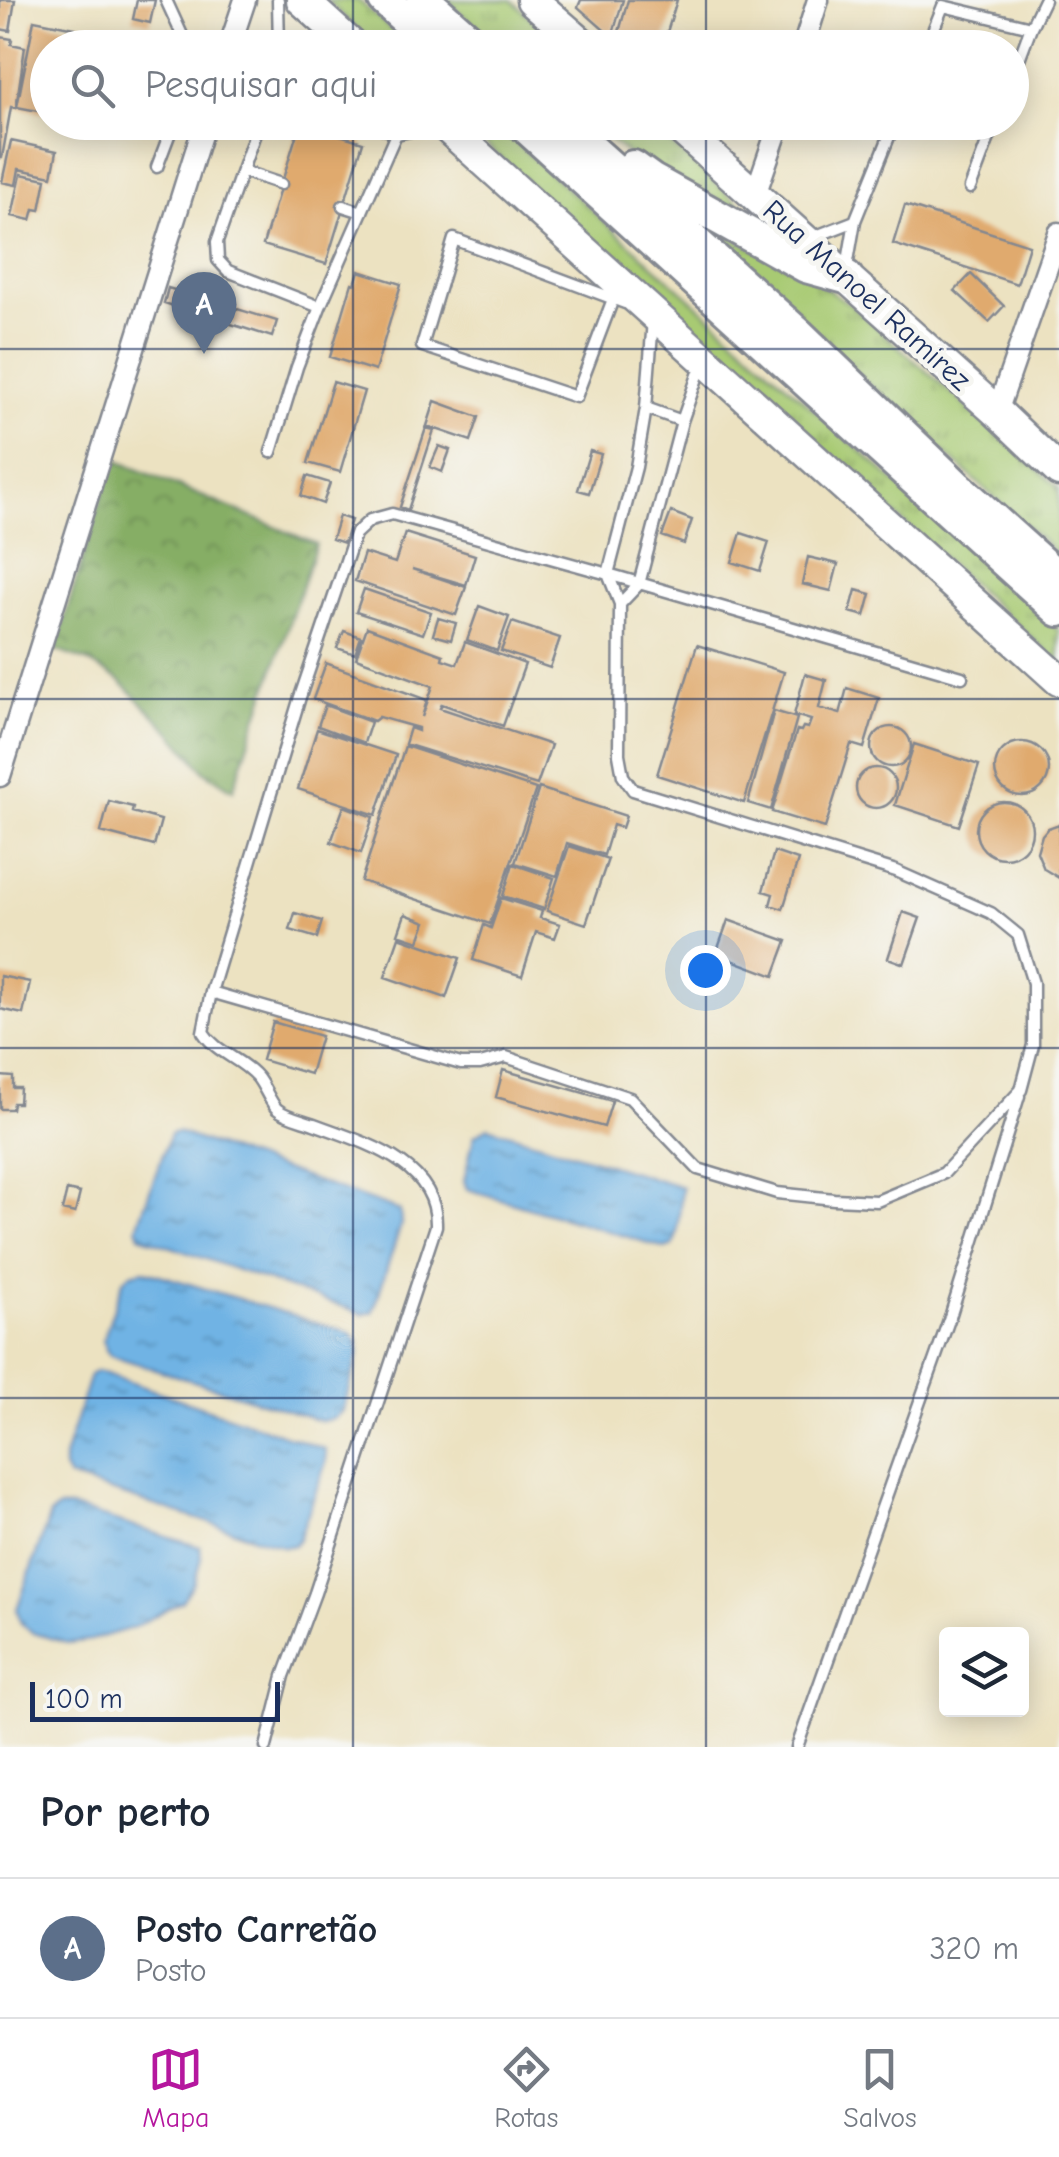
<!DOCTYPE html>
<html lang="pt">
<meta charset="utf-8">
<style>
body{margin:0;font-family:"Comic Neue",sans-serif;background:#f2f2f3;color:#1f2937}
.controls{position:absolute;right:30px;bottom:30px;display:grid;overflow:hidden;border-radius:10px;box-shadow:0 5px 25px #0003}
.controls button{width:90px;height:90px;display:grid;place-items:center;padding:0;border:0;border-bottom:2px solid #e0e1e3;background:#fff;color:#1f2937;font:50px sans-serif}
.scale{position:absolute;left:30px;bottom:25px;width:250px;box-sizing:border-box;padding-left:10px;border:5px solid #1b2f5e;border-top:0;font-size:28px;line-height:35px;white-space:nowrap;color:#1b2f5e;-webkit-text-stroke:8px #f6f6f2;paint-order:stroke}
.you{position:absolute;left:705px;top:970px;width:35px;height:35px;margin:-25px;border:8px solid #fff;border-radius:50%;background:#1a73e8;box-shadow:0 0 0 15px #1a73e833}
.badge{display:grid;place-items:center;width:65px;height:65px;border-radius:50%;background:#b5179e;color:#fff;font-size:32px;font-weight:700}
.pin{position:absolute;translate:-50% -82px;filter:drop-shadow(0 2px 5px #0008)}
.pin::after{content:'';position:absolute;top:52px;width:35px;height:30px;background:inherit;clip-path:polygon(0 0,100% 0,50% 100%)}
.list{margin:0;padding:0;list-style:none}
h2{display:flex;justify-content:space-between;align-items:center;height:130px;margin:0;padding:0 40px;font-size:42px}
h2 small{font-size:32px;font-weight:400;color:#747a83}
.list li{display:grid;grid-template-columns:65px 1fr auto;gap:30px;align-items:center;box-sizing:border-box;height:140px;padding:0 40px;border-top:2px solid #e0e1e3}
.list b{display:block;font-size:38px;white-space:nowrap}
.list p{margin:0;font-size:32px;white-space:nowrap;color:#747a83}
.list em{font-size:32px;font-style:normal;color:#747a83}
.icon{flex:none;width:55px;height:55px;fill:none;stroke:currentColor;stroke-width:2;stroke-linecap:round;stroke-linejoin:round}
.map{position:relative;flex:none;width:1059px;height:1747px;overflow:hidden}
.search{position:absolute;background:#fff;box-shadow:0 5px 25px #0003;left:30px;right:30px;top:30px;height:110px;display:flex;align-items:center;gap:25px;box-sizing:border-box;padding:0 35px;border-radius:55px;color:#747a83;font-size:38px}
.sheet{height:270px;background:#fff}
nav{display:flex;justify-content:space-around;align-items:center;box-sizing:border-box;height:140px;border-top:2px solid #e0e1e3;background:#fff;font-size:28px;color:#747a83}
nav a{display:grid;justify-items:center;gap:5px}
nav .on{color:#b5179e}
.map>svg:first-child{display:block}
.grass{fill:url(#grass-tufts);stroke:#627c68;stroke-width:2.5}
.forest{fill:url(#forest-crowns);stroke:#506e62;stroke-width:2.5}
.water{fill:url(#water-ripples);stroke:#4571a1;stroke-width:2.5}
.building{fill:#e0aa6e}
.lines{fill:none;stroke-linecap:round;stroke-linejoin:round}
.service-casing{stroke:#848890;stroke-width:15}
.minor-casing{stroke:#848890;stroke-width:25}
.primary-casing{stroke:#848890;stroke-width:35}
.trunk-casing{stroke:#848890;stroke-width:38}
.service{stroke:#fff;stroke-width:10}
.minor{stroke:#fff;stroke-width:20}
.primary{stroke:#fff;stroke-width:30}
.trunk{stroke:#fff;stroke-width:32}
.grid{fill:none;stroke:#1b2f5e;stroke-width:2.5;stroke-opacity:0.55}
.labels{text-anchor:middle;stroke-width:10;stroke-linejoin:round;paint-order:stroke}
.street-label{font-size:30px;fill:#1b2f5e;stroke:#f6f6f2}
</style>
<div class="map">
<svg width="1059" height="1747" viewBox="0 0 1059 1747">
<defs>
<pattern id="grass-tufts" width="24" height="20" patternUnits="userSpaceOnUse" patternTransform="scale(2.5)"><rect width="24" height="20" fill="#a8ca73"/><path d="M3 7l-1-3M5 7V3M7 7l1-3M15 17l-1-3M17 17v-4M19 17l1-3" fill="none" stroke="#88a462"/></pattern>
<pattern id="forest-crowns" width="20" height="18" patternUnits="userSpaceOnUse" patternTransform="scale(2.5)"><rect width="20" height="18" fill="#86ae65"/><path d="M2 6a3 3 0 1 1 6 0M12 15a3 3 0 1 1 6 0" fill="none" stroke="#6d8e56"/></pattern>
<pattern id="water-ripples" width="26" height="14" patternUnits="userSpaceOnUse" patternTransform="scale(2.5)"><rect width="26" height="14" fill="#6fb3e4"/><path d="M2 4q2-2 4 0t4 0M15 11q2-2 4 0t4 0" fill="none" stroke="#5a92bc"/></pattern>
</defs>
<rect width="100%" height="100%" fill="#f6f6f2"/>
<filter id="ink" filterUnits="userSpaceOnUse"><feTurbulence type="fractalNoise" baseFrequency=".01" numOctaves="2"/><feDisplacementMap in="SourceGraphic" scale="20" xChannelSelector="R" yChannelSelector="G"/><feConvolveMatrix kernelMatrix="1 2 1 2 8 2 1 2 1" color-interpolation-filters="sRGB"/></filter>
<filter id="wash" filterUnits="userSpaceOnUse"><feTurbulence type="fractalNoise" baseFrequency=".0048" numOctaves="4" result="noise"/><feDisplacementMap in="SourceGraphic" scale="40" xChannelSelector="R" yChannelSelector="G"/><feGaussianBlur stdDeviation="2.25" result="paint"/><feColorMatrix in="noise" values="0 0 0 0 0 0 0 0 0 0 0 0 0 0 0 0 0 1.4 0 .05"/><feComposite in="paint" operator="in"/></filter>
<g filter="url(#wash)">
<rect width="100%" height="100%" fill="#ece2c1"/>
<path class="grass" d="M 326,0 L 358,0 L 411,47 L 376,47 Z
M 446,0 L 511,0 L 564,47 L 498,47 Z
M 462,123 L 494,123 L 995,571 L 1059,631 L 1059,663 Z
M 587,123 L 647,123 L 760,222 L 632,157 Z
M 673,208 L 805,274 L 854,307 L 1059,488 L 1059,556 Z"/>
<path class="forest" d="M 113,459 L 316,544 L 233,790 L 205,772 L 170,731 L 119,680 L 86,661 L 55,650 Z"/>
<path class="water" d="M 488,1127 L 682,1187 L 677,1234 L 673,1245 L 665,1248 L 467,1189 L 464,1181 L 474,1136 Z
M 177,1132 L 400,1211 L 401,1224 L 373,1312 L 363,1314 L 140,1236 L 137,1227 L 170,1134 Z
M 143,1270 L 351,1333 L 357,1340 L 359,1352 L 343,1410 L 334,1418 L 322,1421 L 110,1355 L 106,1350 L 103,1340 L 123,1281 L 131,1273 Z
M 97,1371 L 325,1449 L 326,1462 L 299,1539 L 294,1545 L 285,1547 L 69,1478 L 64,1469 L 64,1458 L 90,1375 Z
M 59,1508 L 73,1508 L 200,1547 L 201,1558 L 194,1583 L 182,1601 L 132,1628 L 91,1640 L 67,1643 L 33,1633 L 21,1623 L 17,1609 L 50,1515 Z"/>
<g id="blocks">
<path class="building" d="M 0,0 L 15,0 L 10,31 L 0,29 Z
M 137,0 L 155,0 L 150,23 L 133,19 Z
M 581,0 L 623,0 L 612,37 L 578,7 Z
M 628,0 L 677,0 L 663,45 L 619,32 Z
M 34,20 L 75,28 L 71,48 L 48,48 L 48,113 L 17,107 Z
M 0,37 L 12,39 L 11,44 L 25,47 L 16,108 L 11,107 L 2,158 L 0,158 Z
M 300,123 L 363,142 L 326,264 L 263,245 Z
M 11,141 L 57,151 L 52,176 L 19,169 L 16,185 L 2,182 Z
M 21,174 L 46,179 L 40,210 L 34,209 L 31,220 L 12,216 Z
M 905,205 L 1029,245 L 1017,284 L 893,244 Z
M 359,271 L 401,284 L 375,371 L 330,357 L 352,283 L 355,284 Z
M 971,274 L 1004,306 L 989,322 L 955,291 Z
M 168,288 L 277,321 L 272,337 L 164,303 Z
M 333,382 L 364,391 L 340,472 L 308,463 Z
M 435,401 L 479,417 L 471,441 L 427,426 Z
M 426,428 L 434,430 L 408,510 L 400,507 Z
M 439,446 L 450,450 L 442,472 L 430,467 Z
M 590,451 L 601,454 L 589,493 L 578,490 Z
M 307,476 L 330,483 L 323,504 L 301,496 Z
M 671,512 L 692,520 L 684,544 L 662,536 Z
M 339,516 L 351,520 L 344,543 L 332,539 Z
M 405,533 L 475,555 L 466,585 L 412,569 L 466,587 L 456,615 L 355,581 L 364,553 L 395,563 Z
M 741,533 L 769,542 L 760,571 L 732,562 Z
M 808,557 L 838,564 L 831,591 L 802,584 Z
M 364,589 L 431,612 L 423,634 L 356,612 Z
M 856,590 L 871,594 L 865,616 L 850,612 Z
M 479,606 L 509,617 L 497,651 L 467,640 Z
M 438,618 L 456,623 L 451,640 L 433,635 Z
M 512,622 L 560,638 L 550,668 L 501,651 Z
M 367,627 L 443,655 L 442,659 L 457,664 L 465,642 L 525,664 L 503,726 L 442,704 L 440,708 L 551,745 L 537,785 L 405,744 L 410,728 L 418,731 L 418,728 L 379,717 L 374,721 L 313,699 L 326,663 L 427,700 L 422,717 L 433,686 L 356,658 Z
M 344,631 L 361,637 L 355,654 L 337,648 Z
M 697,645 L 784,672 L 744,803 L 657,775 Z
M 805,674 L 826,680 L 819,708 L 840,714 L 847,688 L 879,698 L 864,748 L 851,744 L 825,828 L 772,812 L 797,730 L 801,731 L 803,727 L 808,728 L 811,720 L 794,715 Z
M 325,705 L 371,722 L 364,743 L 318,726 Z
M 774,711 L 797,718 L 771,810 L 748,803 Z
M871 747a20 20 0 1 1 40 0a20 20 0 1 1-40 0Z
M 317,729 L 396,755 L 376,815 L 298,789 Z
M995 769a27 27 0 1 1 54 0a27 27 0 1 1-54 0Z
M 914,744 L 979,765 L 959,826 L 895,805 Z
M 405,746 L 536,789 L 490,924 L 361,881 Z
M856 788a20 20 0 1 1 40 0a20 20 0 1 1-40 0Z
M 539,788 L 626,816 L 622,828 L 613,825 L 604,855 L 567,843 L 557,876 L 515,863 Z
M 109,801 L 133,807 L 132,812 L 161,820 L 154,846 L 101,832 Z
M976 830a28 28 0 1 1 56 0a28 28 0 1 1-56 0Z
M 344,806 L 373,817 L 361,853 L 331,842 Z
M 1059,824 L 1059,878 L 1044,869 L 1037,852 L 1042,835 L 1048,828 Z
M 569,846 L 608,859 L 586,924 L 547,911 Z
M 774,852 L 798,860 L 783,909 L 770,905 L 773,894 L 763,891 Z
M 513,864 L 554,878 L 544,909 L 503,896 Z
M 501,898 L 542,911 L 540,918 L 560,924 L 555,938 L 536,932 L 522,976 L 473,960 L 484,925 L 491,928 Z
M 903,912 L 920,918 L 904,964 L 888,958 Z
M 295,913 L 322,921 L 317,938 L 290,930 Z
M 405,914 L 426,922 L 419,941 L 398,934 Z
M 728,920 L 787,941 L 774,976 L 716,954 Z
M 399,937 L 460,958 L 446,998 L 385,977 Z
M 0,976 L 30,982 L 23,1014 L 0,1009 Z
M 273,1022 L 321,1036 L 310,1074 L 262,1060 Z
M 503,1070 L 612,1101 L 604,1127 L 496,1097 Z
M 0,1076 L 13,1077 L 13,1088 L 20,1088 L 19,1103 L 13,1103 L 12,1109 L 0,1109 Z
M 67,1190 L 80,1193 L 75,1213 L 62,1210 Z"/>
</g>
</g>
<g filter="url(#ink)">
<use href="#blocks" fill-opacity="0" stroke="#848890" stroke-width="2.5"/>
<g class="lines">
<defs>
<path id="service" d="M 166,0 L 188,48
M 278,0 L 279,48
M 926,48 L 943,6 L 1031,27
M 1012,78 L 1031,27 L 1044,0
M 259,122 L 217,242 L 218,260 L 228,271 L 320,307 L 396,134
M 369,122 L 396,134 L 440,125
M 157,167 L 174,122
M 242,171 L 281,184
M 970,188 L 995,122
M 343,206 L 362,212
M 811,238 L 855,221
M 846,273 L 855,221 L 895,122
M 613,299 L 576,397 L 422,346 L 454,239 L 625,303
M 653,320 L 646,408 L 636,467 L 608,574 L 620,604 L 619,754 L 623,776 L 633,790 L 896,871 L 991,913 L 1018,935 L 1033,983 L 1033,1045 L 1021,1090 L 944,1173 L 877,1201 L 834,1199 L 777,1193 L 698,1169 L 630,1098 L 506,1057 L 480,1064 L 461,1064 L 211,992 L 300,697 L 355,534 L 370,520 L 392,514 L 608,574 L 962,677
M 646,408 L 682,421
M 271,452 L 297,367 L 320,307
M 620,604 L 639,584 L 682,421 L 698,375 L 708,367
M 211,992 L 203,1032 C 217,1054 241,1058 257,1077 C 264,1085 271,1104 277,1109 C 286,1117 304,1120 314,1124 C 362,1142 438,1162 436,1226 L 315,1593 L 284,1676 L 266,1747
M 797,1747 L 951,1314 L 1019,1096"/>
<path id="minor" d="M 229,48 L 245,0
M 803,48 L 818,0
M 755,195 L 780,122
M 997,412 L 1059,233
M 0,776 L 205,122"/>
<path id="primary" d="M 302,0 L 355,48
M 532,0 L 587,48
M 441,122 L 1059,680
M 673,122 L 997,412 L 1059,471"/>
<path id="trunk" d="M 385,0 L 438,48
M 424,0 L 478,48
M 521,122 L 1059,610
M 560,122 L 800,336 L 957,487 L 1059,579
M 633,167 L 651,180 L 806,266 L 846,277"/>
</defs>
<use href="#service" class="service-casing"/>
<use href="#minor" class="minor-casing"/>
<use href="#primary" class="primary-casing"/>
<use href="#trunk" class="trunk-casing"/>
<use href="#service" class="service"/>
<use href="#minor" class="minor"/>
<use href="#primary" class="primary"/>
<use href="#trunk" class="trunk"/>
</g>
</g>
<path class="grid" d="M 353,0 L 353,48M 706,0 L 706,48M 353,122 L 353,1747M 706,122 L 706,1747M 0,349 L 1059,349M 0,699 L 1059,699M 0,1048 L 1059,1048M 0,1398 L 1059,1398"/>
<g class="labels">
<g class="street-label">
<text transform="translate(867 295) rotate(42)" y="10">Rua Manoel Ramirez</text>
</g>
</g>
</svg>
<div class="controls">
<button><svg class="icon" aria-label="layers" viewBox="0 0 24 24"><path d="M12 4l9 5-9 5-9-5zM3 14l9 5 9-5"/></svg></button>
</div>
<div class="scale">100 m</div>
<div class="you"></div>
<div class="pin badge" style="left:204px;top:354px;background:#5c6f8a">A</div>
<div class="search"><svg class="icon" aria-label="search" viewBox="0 0 24 24"><circle cx="10" cy="10" r="6"/><path d="M15 15l6 6"/></svg>Pesquisar aqui</div>
</div>
<section class="sheet">
<h2>Por perto<small></small></h2>
<ul class="list">
<li><span class="badge" style="background:#5c6f8a">A</span><div><b>Posto Carretão</b><p>Posto</p></div><em>320 m</em></li>
</ul>
</section>
<nav>
<a class="on"><svg class="icon" aria-label="map" viewBox="0 0 24 24"><path d="M3 6l6-2 6 2 6-2v14l-6 2-6-2-6 2zM9 4v14M15 6v14"/></svg>Mapa</a>
<a><svg class="icon" aria-label="directions" viewBox="0 0 24 24"><path d="M12 3l9 9-9 9-9-9zM9 14v-3h6M13 9l2 2-2 2"/></svg>Rotas</a>
<a><svg class="icon" aria-label="saved" viewBox="0 0 24 24"><path d="M7 4h10v16l-5-4-5 4z"/></svg>Salvos</a>
</nav>
